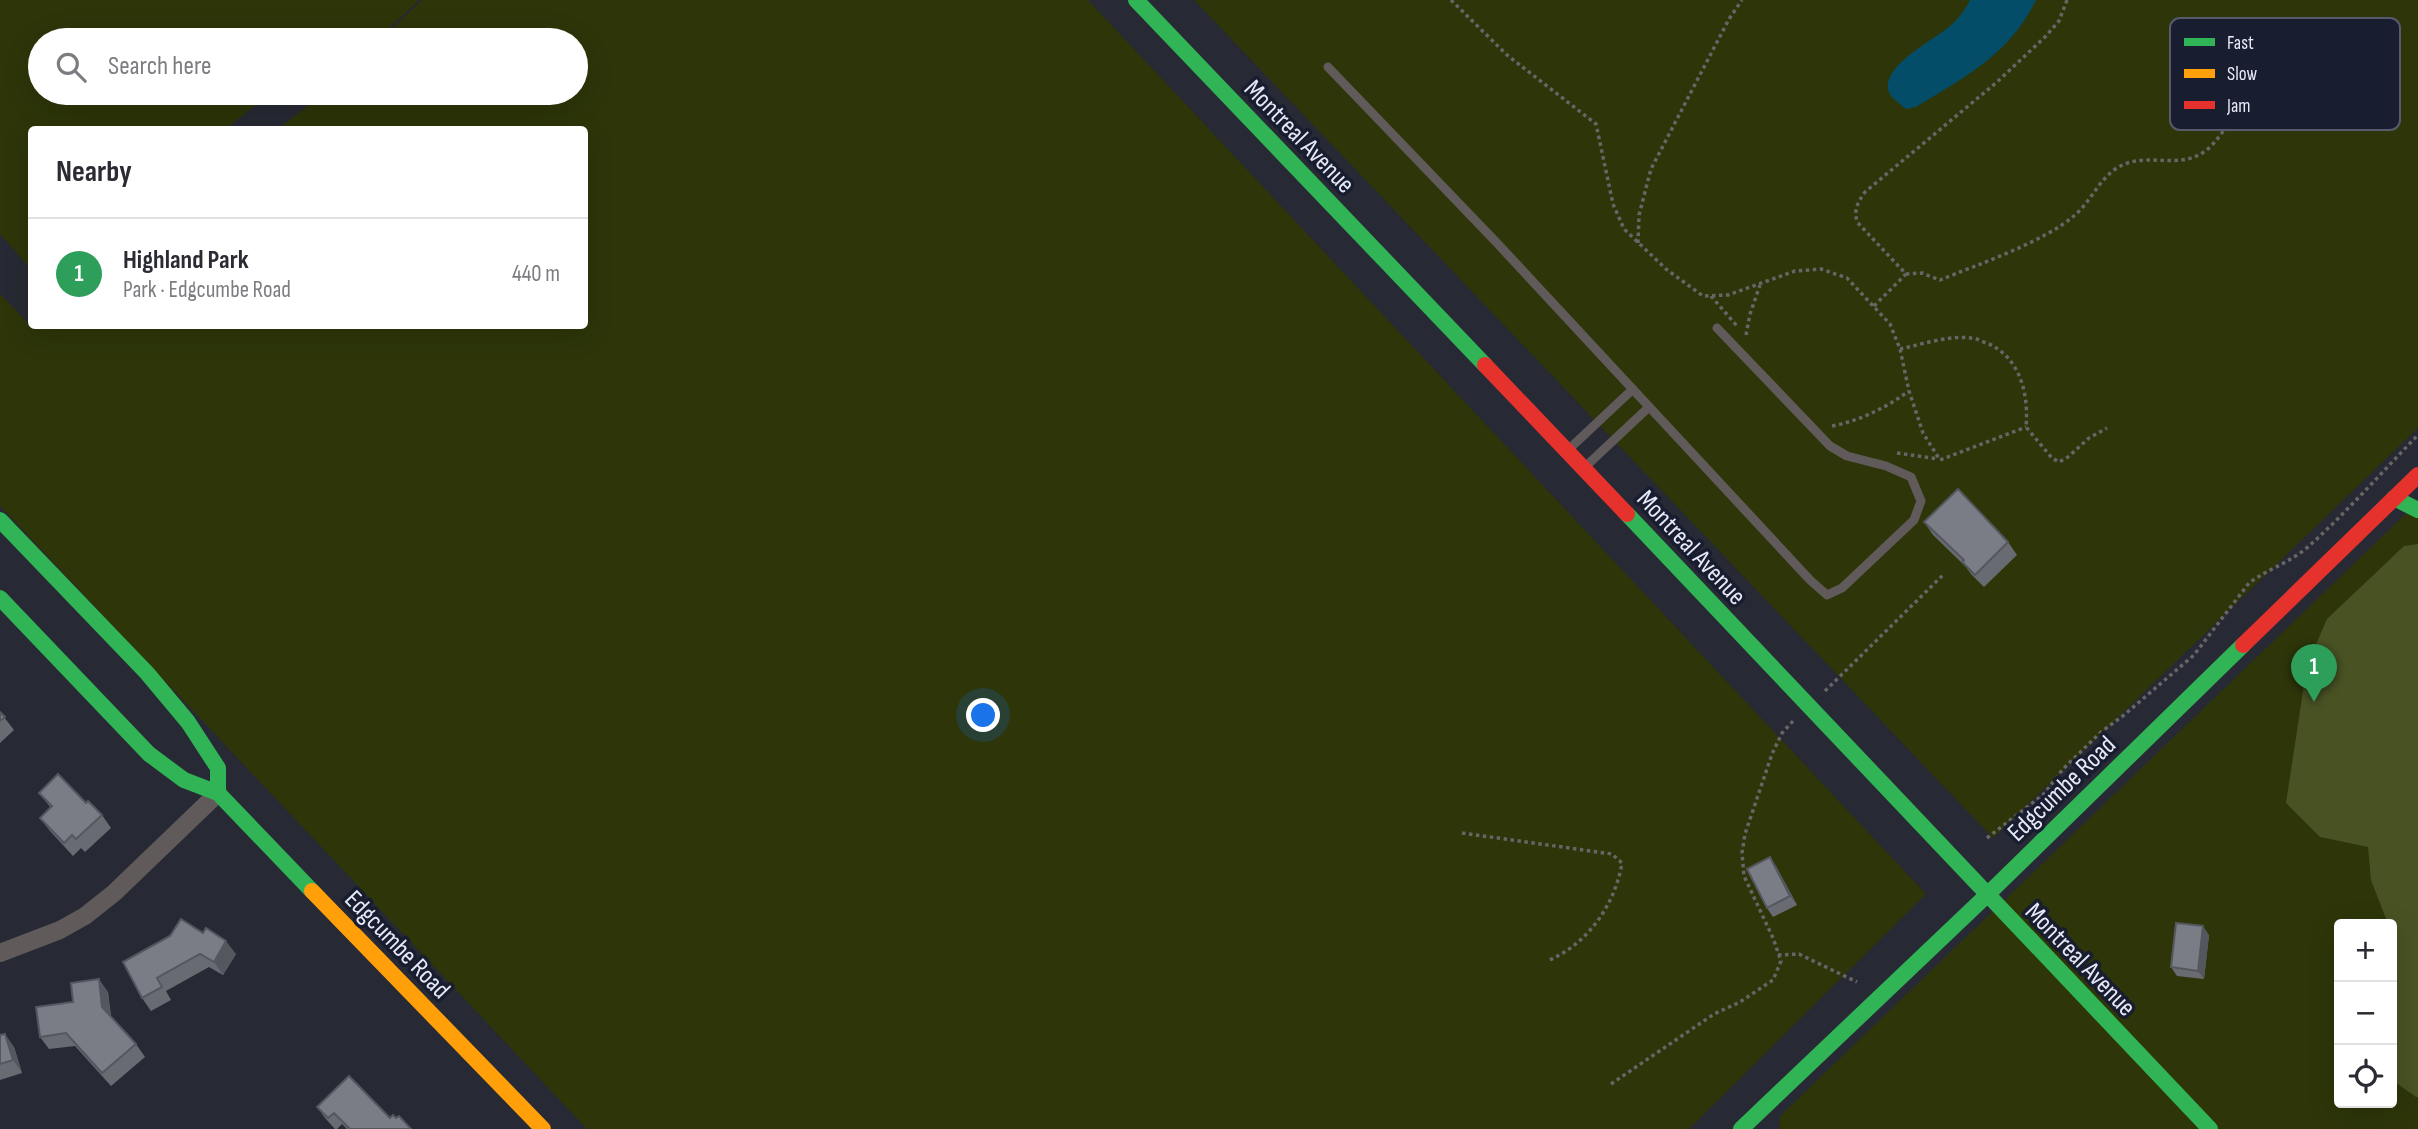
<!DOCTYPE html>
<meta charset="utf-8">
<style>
body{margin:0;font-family:"Sofia Sans Condensed",sans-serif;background:#f7f7f7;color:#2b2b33}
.controls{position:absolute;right:21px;bottom:21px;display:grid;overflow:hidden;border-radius:7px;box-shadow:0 7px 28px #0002}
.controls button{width:63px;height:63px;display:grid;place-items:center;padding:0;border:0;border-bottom:2px solid #e1e1e2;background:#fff;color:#2b2b33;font:35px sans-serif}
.you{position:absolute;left:984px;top:716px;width:24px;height:24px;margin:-18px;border:5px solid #fff;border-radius:50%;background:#1a73e8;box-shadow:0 0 0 10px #1a73e833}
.badge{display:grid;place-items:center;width:46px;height:46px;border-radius:50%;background:#111827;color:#fff;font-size:23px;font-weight:700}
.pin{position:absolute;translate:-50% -58px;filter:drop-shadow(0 2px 4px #0008)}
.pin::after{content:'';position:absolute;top:37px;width:24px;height:21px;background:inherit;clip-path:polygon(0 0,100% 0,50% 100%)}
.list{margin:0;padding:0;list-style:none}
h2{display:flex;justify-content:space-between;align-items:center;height:91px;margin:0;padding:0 28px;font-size:30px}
h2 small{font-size:23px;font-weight:400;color:#7c7c81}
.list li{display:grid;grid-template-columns:46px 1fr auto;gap:21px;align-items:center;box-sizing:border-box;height:112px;padding:0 28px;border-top:2px solid #e1e1e2}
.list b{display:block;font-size:26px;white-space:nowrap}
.list p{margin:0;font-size:23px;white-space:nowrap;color:#7c7c81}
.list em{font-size:23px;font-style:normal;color:#7c7c81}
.icon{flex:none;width:38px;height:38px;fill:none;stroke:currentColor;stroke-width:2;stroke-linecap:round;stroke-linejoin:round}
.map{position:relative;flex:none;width:2418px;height:1129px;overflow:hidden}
.search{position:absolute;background:#fff;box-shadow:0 7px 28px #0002;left:28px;top:28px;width:560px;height:77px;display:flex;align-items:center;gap:18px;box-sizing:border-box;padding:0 24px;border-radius:38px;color:#7c7c81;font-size:26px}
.panel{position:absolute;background:#fff;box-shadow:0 7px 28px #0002;left:28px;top:126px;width:560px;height:203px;border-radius:7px}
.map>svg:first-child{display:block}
.green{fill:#2d3509;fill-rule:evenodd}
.forest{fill:#485223}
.water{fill:#044d68}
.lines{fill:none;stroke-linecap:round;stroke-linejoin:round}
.path{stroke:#686566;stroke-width:3.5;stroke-dasharray:3.5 3.5;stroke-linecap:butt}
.lane{stroke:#605a5a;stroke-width:9}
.street{stroke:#605a5a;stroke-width:18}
.fast{stroke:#30b455;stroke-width:16}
.slow{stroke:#ff9f0a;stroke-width:16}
.jam{stroke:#e5322d;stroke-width:16}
.wall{fill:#696b73}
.shaded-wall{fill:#55575e}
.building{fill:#7a7c86;stroke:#55575e;stroke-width:2}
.labels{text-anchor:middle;stroke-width:7;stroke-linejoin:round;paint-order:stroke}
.street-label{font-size:26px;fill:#e6eaf8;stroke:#181d30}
.key{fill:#181d30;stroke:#565a6c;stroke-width:2}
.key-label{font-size:19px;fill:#e6eaf8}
</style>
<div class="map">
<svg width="2418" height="1129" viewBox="0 0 2418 1129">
<rect width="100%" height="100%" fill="#272a34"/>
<path class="green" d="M 0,0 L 419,0 L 377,40 L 40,40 L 40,93 L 270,93 L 226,129 L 32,130 L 32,265 L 29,267 L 0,234 Z
M 422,0 L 1088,0 L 1926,894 L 1689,1129 L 587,1129 L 0,506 L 0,294 L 33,328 L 36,326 L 584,326 L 584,130 L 278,129 L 324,93 L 576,93 L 576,40 L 380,40 Z
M 1194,0 L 2418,0 L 2418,428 L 1993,838 Z
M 2418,502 L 2418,1129 L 1779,1129 L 1780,1116 ZM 2339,924 L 2392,924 L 2392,1103 L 2339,1103 Z"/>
<path class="forest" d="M 2418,544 L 2418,1097 L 2416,1097 L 2392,1080 L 2392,989 L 2397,948 L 2392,935 L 2392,924 L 2388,924 L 2371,880 L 2368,847 L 2320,837 L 2286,803 L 2307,665 L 2327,619 L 2404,546 Z"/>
<path class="water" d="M 1970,0 L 2036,0 C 2010,54 1965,77 1916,107 L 1906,109 C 1900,104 1889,97 1888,89 C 1884,64 1934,40 1950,26 C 1959,18 1965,10 1970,0 Z"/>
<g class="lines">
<path class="path" d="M 1451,0 L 1507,55 L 1596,124 L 1613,204 L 1624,229 L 1666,269 L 1703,296 L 1728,295 L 1795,271 L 1821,269 L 1847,278 L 1890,324 L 1900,349 L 1909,391 L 1923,433 L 1940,460 L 2026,427
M 2067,0 L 2059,21 L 2045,37 L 1997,82 L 1865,192 C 1857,203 1854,210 1857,222 L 1906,274 L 1922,273 L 1940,280 C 1979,264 2044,242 2075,215 C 2090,202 2098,182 2114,170 C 2146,147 2180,175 2210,147 C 2223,134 2229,123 2234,106
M 1638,243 L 1639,215 L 1651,169 L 1729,19 L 1742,0
M 1711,296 L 1737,326
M 1874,306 L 1906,274
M 1746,335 L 1750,314 L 1760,285
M 1900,349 C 1923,344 1949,335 1972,338 C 1977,338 1982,342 1987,343 C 2020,357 2029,394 2026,427 L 2052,458 L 2059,462 L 2068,457 L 2089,438 L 2107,428
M 1832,426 C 1862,420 1885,408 1909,391
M 1897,453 L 1938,459
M 1825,691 L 1944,574
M 1462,833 L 1612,854 L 1622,863 C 1615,905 1587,945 1547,961
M 1987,838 L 2044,794 L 2063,769 L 2101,732 L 2124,715 L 2194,655 L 2249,583 C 2268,569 2291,562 2309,546 C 2347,512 2382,472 2418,435
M 1778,955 L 1799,954 L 1857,982
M 1611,1084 L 1714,1014 L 1740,1002 L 1773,980 L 1781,961 L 1773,938 L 1744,876 L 1742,853 L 1745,834 L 1772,754 L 1782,733 L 1794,720"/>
<path class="lane" d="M 1328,67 L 1497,243 L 1810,580 L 1827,595 L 1842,588 L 1914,520 L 1921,501 L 1911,477 L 1886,466 L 1847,456 L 1830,446 L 1717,328
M 1568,450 L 1633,389
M 1585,467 L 1649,407"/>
<path class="street" d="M 0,953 L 60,930 L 85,916 L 114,893 L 218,793"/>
<path class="fast" d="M 1136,0 L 1485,365
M 2394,498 L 2418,510
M 1627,514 L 2210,1129
M 0,520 L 147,673 L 188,722 L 218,768 L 218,793
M 0,598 L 149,754 L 184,780 L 218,793 L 312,891
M 1741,1129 L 1987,895 L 2243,645"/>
<path class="slow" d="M 312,891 L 543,1129"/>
<path class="jam" d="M 1485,365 L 1627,514
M 2243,645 L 2418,475"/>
</g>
<path class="wall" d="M 1924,522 L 2008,542 L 2017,555 L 1984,587 L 1971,574 L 1965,566 L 1933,535 Z
M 0,712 L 14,730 L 0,743 Z
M 39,793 L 86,803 L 102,815 L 111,828 L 85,852 L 81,848 L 73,856 L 50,831 L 40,818 L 51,808 Z
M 1776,866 L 1797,905 L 1773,917 L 1767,908 Z
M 2209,935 L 2204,979 L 2177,976 L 2171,967 Z
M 170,936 L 236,954 L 223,975 L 209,967 L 166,991 L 171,1000 L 151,1011 L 142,998 Z
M 108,992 L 111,1016 L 136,1044 L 145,1057 L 111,1086 L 75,1046 L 49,1049 L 40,1037 L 73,1002 Z
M 0,1035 L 14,1047 L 22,1073 L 0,1080 Z
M 317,1107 L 390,1118 L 396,1118 L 411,1129 L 347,1129 L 342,1124 L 337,1129 L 335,1129 L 325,1118 Z"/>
<path class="shaded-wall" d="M 1770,857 L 1776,866 L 1797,905 L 1790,896 Z
M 2203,926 L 2209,935 L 2204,979 L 2198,971 Z
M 226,941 L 236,954 L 223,975 L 214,962 Z
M 99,979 L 108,992 L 111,1020 L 102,1007 Z
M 5,1034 L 14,1047 L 22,1073 L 13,1060 Z"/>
<path class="building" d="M 1958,489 L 2008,542 L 1975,575 L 1962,562 L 1964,560 L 1924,522 Z
M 0,712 L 5,717 L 0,721 Z
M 58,774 L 86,803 L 88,801 L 102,815 L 76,839 L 72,835 L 64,843 L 40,818 L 52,806 L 39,793 Z
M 1770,857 L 1790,896 L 1767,908 L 1747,869 Z
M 181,919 L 203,933 L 206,928 L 226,941 L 214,962 L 200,954 L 157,978 L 162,987 L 142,998 L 123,962 L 170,936 Z
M 2176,923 L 2203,926 L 2198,971 L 2171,967 Z
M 99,979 L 102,1007 L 136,1044 L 102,1073 L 66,1033 L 40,1037 L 36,1007 L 73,1002 L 71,983 Z
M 5,1034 L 13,1060 L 0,1064 L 0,1035 Z
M 349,1076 L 390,1118 L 393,1115 L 396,1118 L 399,1116 L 411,1129 L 350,1129 L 334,1113 L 328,1118 L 317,1107 Z"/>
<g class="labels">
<g class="street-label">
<text transform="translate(1300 136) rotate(46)" y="9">Montreal Avenue</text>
<text transform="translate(1692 547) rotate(47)" y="9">Montreal Avenue</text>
<text transform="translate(2061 788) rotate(-44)" y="9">Edgcumbe Road</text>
<text transform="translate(398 944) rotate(46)" y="9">Edgcumbe Road</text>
<text transform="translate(2081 959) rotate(46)" y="9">Montreal Avenue</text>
</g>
</g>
<rect x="2170" y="18" width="230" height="112" rx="10" class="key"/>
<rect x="2184" y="38" width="31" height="8" fill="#30b455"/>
<rect x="2184" y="69" width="31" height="9" fill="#ff9f0a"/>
<rect x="2184" y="101" width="31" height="8" fill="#e5322d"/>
<g class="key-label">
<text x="2227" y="49">Fast</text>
<text x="2227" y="80">Slow</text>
<text x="2227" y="112">Jam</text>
</g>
</svg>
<div class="controls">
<button>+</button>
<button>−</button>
<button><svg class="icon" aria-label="locate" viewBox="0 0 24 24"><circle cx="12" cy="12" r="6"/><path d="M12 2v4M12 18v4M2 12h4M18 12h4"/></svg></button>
</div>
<div class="you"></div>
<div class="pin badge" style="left:2314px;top:702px;background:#2e9e5b">1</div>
<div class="search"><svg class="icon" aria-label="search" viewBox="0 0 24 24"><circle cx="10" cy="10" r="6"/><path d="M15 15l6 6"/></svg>Search here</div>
<section class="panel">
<h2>Nearby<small></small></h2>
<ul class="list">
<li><span class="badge" style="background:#2e9e5b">1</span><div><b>Highland Park</b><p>Park · Edgcumbe Road</p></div><em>440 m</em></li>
</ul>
</section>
</div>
